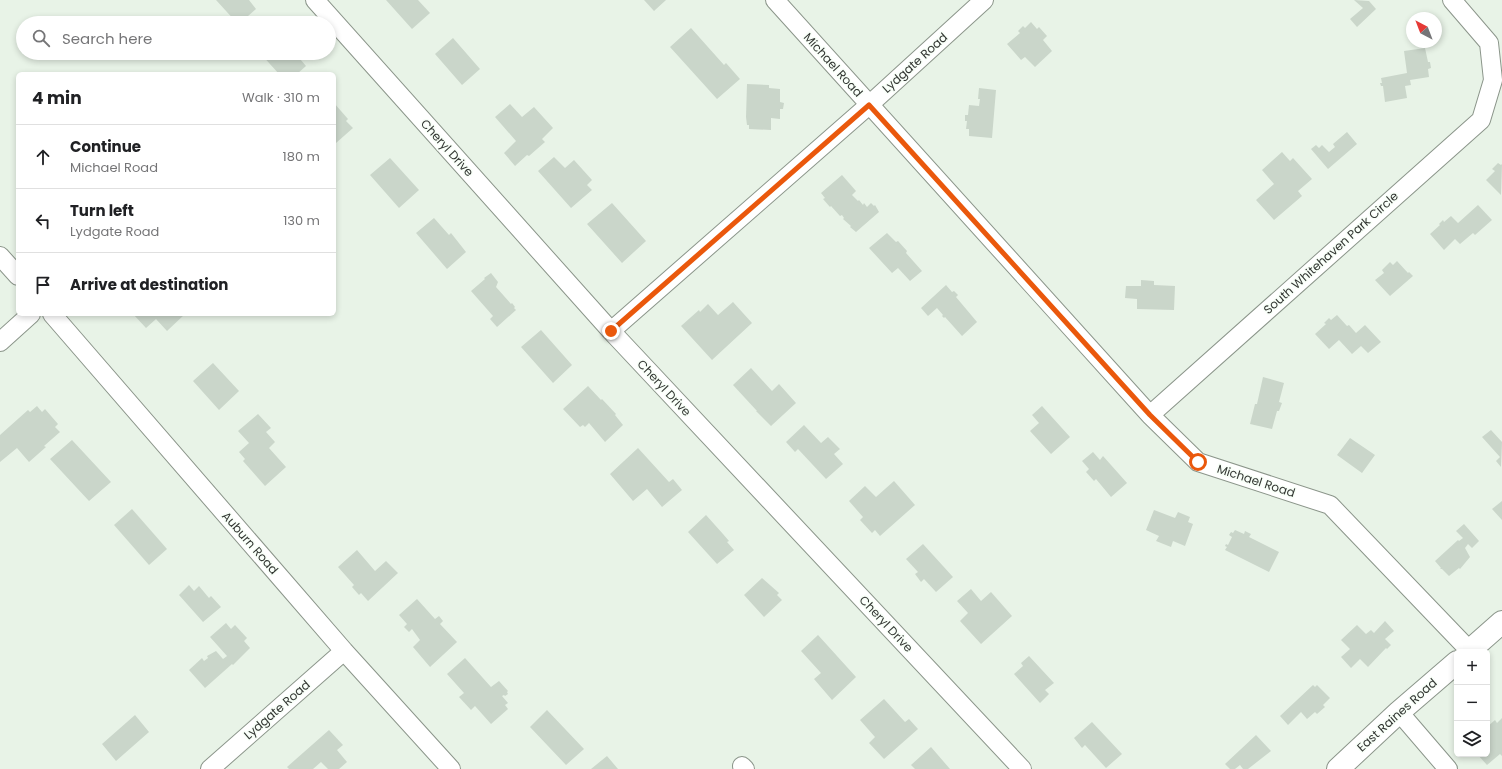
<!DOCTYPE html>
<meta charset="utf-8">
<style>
body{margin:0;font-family:Poppins,sans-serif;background:#f6f6f6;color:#202124}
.controls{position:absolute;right:12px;bottom:12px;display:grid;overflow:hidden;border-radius:6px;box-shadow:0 2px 6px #0003}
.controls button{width:36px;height:36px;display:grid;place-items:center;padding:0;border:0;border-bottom:1px solid #e0e0e0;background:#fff;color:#202124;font:20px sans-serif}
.compass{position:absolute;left:1406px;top:12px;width:36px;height:36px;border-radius:50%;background:#fff;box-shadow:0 2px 6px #0003;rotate:318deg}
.stop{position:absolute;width:12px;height:12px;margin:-9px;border:3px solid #ea580c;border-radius:50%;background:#fff}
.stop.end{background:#ea580c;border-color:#fff;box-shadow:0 1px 4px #0008}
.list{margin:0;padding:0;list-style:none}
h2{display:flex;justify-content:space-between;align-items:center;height:52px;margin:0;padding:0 16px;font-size:17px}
h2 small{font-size:13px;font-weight:400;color:#757577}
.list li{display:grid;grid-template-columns:26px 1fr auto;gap:12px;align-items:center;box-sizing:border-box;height:64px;padding:0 16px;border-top:1px solid #e0e0e0}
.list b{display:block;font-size:15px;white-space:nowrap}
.list p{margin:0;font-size:13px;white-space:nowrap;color:#757577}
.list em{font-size:13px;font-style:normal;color:#757577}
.icon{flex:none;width:22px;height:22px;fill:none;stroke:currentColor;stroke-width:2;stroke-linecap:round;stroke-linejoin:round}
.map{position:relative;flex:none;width:1502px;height:769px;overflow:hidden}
.search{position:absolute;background:#fff;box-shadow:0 2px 6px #0003;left:16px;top:16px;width:320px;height:44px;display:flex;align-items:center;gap:10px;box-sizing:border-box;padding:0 14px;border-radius:22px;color:#757577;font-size:15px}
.panel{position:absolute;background:#fff;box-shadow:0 2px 6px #0003;left:16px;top:72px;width:320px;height:244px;border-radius:6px}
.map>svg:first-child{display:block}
.building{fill:#cad6ca}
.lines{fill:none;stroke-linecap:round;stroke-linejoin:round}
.minor-casing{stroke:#8b958a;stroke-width:20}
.major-casing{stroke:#8b958a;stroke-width:24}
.minor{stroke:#fff;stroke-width:18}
.major{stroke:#fff;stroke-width:22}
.route{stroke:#ea580c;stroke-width:5}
.labels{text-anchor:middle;stroke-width:3;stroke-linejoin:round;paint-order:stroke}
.street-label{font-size:12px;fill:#323632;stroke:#f8fff8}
</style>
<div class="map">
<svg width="1502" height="769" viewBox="0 0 1502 769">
<rect width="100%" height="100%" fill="#e8f3e7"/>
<path class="building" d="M 216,0 L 249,0 L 256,9 L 240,23 L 237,23 Z
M 386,0 L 418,0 L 430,13 L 412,29 Z
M 644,0 L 666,0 L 654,11 Z
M 1354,0 L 1369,1 L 1376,9 L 1357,27 L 1350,19 L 1363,8 Z
M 1031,22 L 1037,29 L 1039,27 L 1047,36 L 1043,40 L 1052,51 L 1035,67 L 1025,57 L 1021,60 L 1007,44 L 1020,33 L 1018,31 L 1023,26 L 1025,28 Z
M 691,28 L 724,65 L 726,63 L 740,79 L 717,99 L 670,47 Z
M 453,38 L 480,69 L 462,85 L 435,54 Z
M 1425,48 L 1428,62 L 1430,62 L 1431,68 L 1428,69 L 1429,77 L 1410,80 L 1411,85 L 1405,86 L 1407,98 L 1385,102 L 1383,86 L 1381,86 L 1380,83 L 1382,83 L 1381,78 L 1407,73 L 1404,51 Z
M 260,53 L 295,53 L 306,66 L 297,74 L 279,74 Z
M 747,84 L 769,85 L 769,88 L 780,89 L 780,102 L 784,103 L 783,109 L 780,109 L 780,119 L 771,118 L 771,130 L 749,129 L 749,125 L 747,125 L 746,117 Z
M 979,88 L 996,90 L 992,138 L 969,136 L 969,129 L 966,129 L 967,121 L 965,121 L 965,115 L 968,115 L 969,105 L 979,106 L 980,99 L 978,99 Z
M 334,103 L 348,119 L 346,121 L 353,128 L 336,143 L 334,140 Z
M 510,104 L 522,117 L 534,107 L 553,128 L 542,139 L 545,142 L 529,156 L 527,155 L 515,166 L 504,153 L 516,141 L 495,117 Z
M 1347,132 L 1357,144 L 1328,169 L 1311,149 L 1316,145 L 1319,148 L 1322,145 L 1329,152 L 1335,147 L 1333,144 Z
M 1282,152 L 1290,161 L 1293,158 L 1312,179 L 1298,191 L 1302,196 L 1274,220 L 1256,200 L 1274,184 L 1262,170 Z
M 554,157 L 565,168 L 574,160 L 592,180 L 587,185 L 592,190 L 571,208 L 538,171 Z
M 390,158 L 419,190 L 399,208 L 370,175 Z
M 1498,163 L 1501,165 L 1502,164 L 1501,195 L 1486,180 L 1495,171 L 1492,169 Z
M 842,175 L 856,191 L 852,195 L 858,201 L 859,200 L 863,205 L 864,203 L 867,207 L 871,203 L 874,206 L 875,205 L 879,212 L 856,232 L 850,227 L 851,226 L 843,219 L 844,218 L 842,215 L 840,216 L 831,206 L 830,207 L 823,199 L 825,198 L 821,193 Z
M 612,203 L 646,241 L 622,263 L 587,224 Z
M 1478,205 L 1492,220 L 1475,235 L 1473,233 L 1460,244 L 1455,239 L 1444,250 L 1430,234 L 1440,225 L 1439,224 L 1443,220 L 1444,222 L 1451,216 L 1458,223 Z
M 434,218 L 449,235 L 451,233 L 466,252 L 447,269 L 416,233 Z
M 887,233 L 896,242 L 898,241 L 907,251 L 906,253 L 922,271 L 910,281 L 898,268 L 892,273 L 869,248 Z
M 1397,261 L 1408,273 L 1409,272 L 1413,276 L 1390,296 L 1375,280 L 1384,273 L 1382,270 L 1390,262 L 1393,265 Z
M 491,273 L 498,282 L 496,287 L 511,304 L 512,303 L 515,307 L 514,308 L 516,310 L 497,327 L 490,319 L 493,316 L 471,291 L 485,279 L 484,278 Z
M 1141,280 L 1154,281 L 1154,285 L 1175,286 L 1174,310 L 1137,309 L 1137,299 L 1125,298 L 1126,286 L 1141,286 Z
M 946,285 L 952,292 L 954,291 L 958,295 L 956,297 L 977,322 L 962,336 L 945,317 L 944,318 L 942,316 L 943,315 L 937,308 L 928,316 L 921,308 Z
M 733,302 L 752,323 L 712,360 L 681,326 L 699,310 L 700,312 L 708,304 L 718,315 Z
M 133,314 L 185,314 L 167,331 L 156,319 L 146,328 Z
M 1337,315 L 1347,326 L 1349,325 L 1356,333 L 1365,325 L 1381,342 L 1368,353 L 1361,346 L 1352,354 L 1339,340 L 1329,349 L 1315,334 L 1326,324 L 1324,323 L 1329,318 L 1331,320 Z
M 541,330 L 572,365 L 553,383 L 521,347 Z
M 213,363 L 239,391 L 219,410 L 193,381 Z
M 751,368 L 772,391 L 779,384 L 796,403 L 771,426 L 756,411 L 757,411 L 733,385 Z
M 1263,377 L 1284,383 L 1279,402 L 1282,403 L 1279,411 L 1277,411 L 1272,429 L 1250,424 L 1255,404 L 1257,404 Z
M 588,386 L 601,400 L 602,399 L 616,414 L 615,415 L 623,425 L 605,442 L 589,423 L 585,427 L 583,425 L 580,427 L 563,409 Z
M 37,406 L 42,412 L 45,409 L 58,424 L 55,427 L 60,432 L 44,446 L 46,447 L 29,462 L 17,448 L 0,462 L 0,435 L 28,410 L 30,412 Z
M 1042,406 L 1070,437 L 1051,454 L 1030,431 L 1039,423 L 1032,415 Z
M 258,414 L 271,428 L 266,432 L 275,442 L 269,448 L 286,467 L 265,486 L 243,461 L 245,459 L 239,452 L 249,443 L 238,431 Z
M 804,425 L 821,443 L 828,437 L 840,449 L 834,454 L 843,464 L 826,479 L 798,449 L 795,452 L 786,442 Z
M 1491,430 L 1502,442 L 1501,467 L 1496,461 L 1500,457 L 1482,437 Z
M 1350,438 L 1375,455 L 1362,473 L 1337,455 Z
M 72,440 L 111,482 L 89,501 L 50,459 Z
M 638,448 L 669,482 L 673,479 L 682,490 L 662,507 L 647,489 L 633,501 L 610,474 Z
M 1093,452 L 1100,460 L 1103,456 L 1127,483 L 1111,497 L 1096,479 L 1094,481 L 1086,472 L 1089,469 L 1082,461 Z
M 894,481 L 915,505 L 880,536 L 875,530 L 872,533 L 860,520 L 863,517 L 849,501 L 865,486 L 876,497 Z
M 1502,501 L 1502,520 L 1492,509 Z
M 132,509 L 167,549 L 149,565 L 114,525 Z
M 1154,510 L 1175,518 L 1178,512 L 1190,517 L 1188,522 L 1193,524 L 1185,546 L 1173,541 L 1171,547 L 1156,541 L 1159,536 L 1146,530 Z
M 706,515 L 723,534 L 729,541 L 727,542 L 734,550 L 717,564 L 688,532 Z
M 1464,524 L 1479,541 L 1472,548 L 1468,544 L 1465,548 L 1470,557 L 1460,569 L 1459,568 L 1449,576 L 1442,569 L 1440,569 L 1441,568 L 1435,561 L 1458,540 L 1459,541 L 1463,538 L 1456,531 Z
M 1235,530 L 1244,534 L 1245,531 L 1251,534 L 1249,537 L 1279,552 L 1269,572 L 1225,550 L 1227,547 L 1225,546 L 1226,544 L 1228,545 L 1232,537 L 1229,535 L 1231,532 L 1233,533 Z
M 923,544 L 953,577 L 936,592 L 924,579 L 921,582 L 915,574 L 918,572 L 906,559 Z
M 357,550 L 375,571 L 386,561 L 398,573 L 368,601 L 361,593 L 359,595 L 352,587 L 354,585 L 338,567 Z
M 762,578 L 779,593 L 777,595 L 782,600 L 764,617 L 744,595 Z
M 189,585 L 194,591 L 199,586 L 209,598 L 211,596 L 221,607 L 203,622 L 179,595 Z
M 971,589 L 981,601 L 991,592 L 1012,616 L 981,644 L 960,621 L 968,613 L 957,601 Z
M 417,599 L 435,619 L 439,616 L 443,621 L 440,624 L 457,642 L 430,667 L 413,647 L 420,640 L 412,629 L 409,632 L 404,627 L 407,624 L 399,615 Z
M 1385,621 L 1394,631 L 1385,639 L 1391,645 L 1387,649 L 1386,648 L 1368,667 L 1360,659 L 1351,668 L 1341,657 L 1350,649 L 1341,640 L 1357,625 L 1366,634 L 1371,630 L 1374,633 Z
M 226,623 L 231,629 L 235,625 L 247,638 L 244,641 L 250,648 L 233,665 L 232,664 L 205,688 L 189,670 L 202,658 L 204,661 L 208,658 L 207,656 L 216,651 L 223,659 L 227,656 L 210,637 Z
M 818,635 L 856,677 L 832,700 L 814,679 L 821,673 L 801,651 Z
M 1029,656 L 1054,683 L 1045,690 L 1049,694 L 1040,703 L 1014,674 L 1023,666 L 1021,663 Z
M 465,658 L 491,687 L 499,681 L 508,691 L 507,692 L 508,694 L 505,696 L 504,695 L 502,696 L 508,703 L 505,705 L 508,709 L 491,724 L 475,706 L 471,710 L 459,697 L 464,693 L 447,674 Z
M 1313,685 L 1315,687 L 1317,685 L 1330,698 L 1323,705 L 1325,707 L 1317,714 L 1315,712 L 1307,719 L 1301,712 L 1288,725 L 1280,716 Z
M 884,699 L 905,722 L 909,719 L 918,729 L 884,759 L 869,743 L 875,737 L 860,720 Z
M 547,710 L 584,749 L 566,765 L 530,727 Z
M 135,715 L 149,732 L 116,761 L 102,744 Z
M 1502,718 L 1502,756 L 1500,754 L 1487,765 L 1477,754 L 1487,754 L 1487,727 L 1495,720 L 1497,723 Z
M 1092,722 L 1122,754 L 1106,768 L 1085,745 L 1082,748 L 1074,738 Z
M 329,730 L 343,745 L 337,750 L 347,762 L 339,769 L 328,769 L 321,762 L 313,769 L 289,769 L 287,767 Z
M 1256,735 L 1271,751 L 1248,769 L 1243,769 L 1240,765 L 1235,769 L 1230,769 L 1225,764 Z
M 931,747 L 950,769 L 915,769 L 911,765 Z
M 607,756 L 618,769 L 591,769 Z"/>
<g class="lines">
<defs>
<path id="minor" d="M 315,0 L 611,331 L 1022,769
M 775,0 L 1150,415 L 1198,462 L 1330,505 L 1470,651
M 0,256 L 18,276
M 52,314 L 344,651 L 451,769
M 611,331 L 869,105 L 984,0
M 0,342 L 31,314
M 1150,415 L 1481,120 L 1493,80 L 1489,43 L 1452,0
M 1399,712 L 1448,769
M 742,766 L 745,769
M 210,769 L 344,651"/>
<path id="major" d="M 1468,652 L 1502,622
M 1338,769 L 1399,712 L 1457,662"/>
</defs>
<use href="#minor" class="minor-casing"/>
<use href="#major" class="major-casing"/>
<use href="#minor" class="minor"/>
<use href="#major" class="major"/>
</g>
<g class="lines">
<path class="route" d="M 611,331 L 869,105 L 1150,415 L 1198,462"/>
</g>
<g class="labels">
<g class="street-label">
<text transform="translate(915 63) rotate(-42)" y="4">Lydgate Road</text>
<text transform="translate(833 65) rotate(48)" y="4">Michael Road</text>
<text transform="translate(447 148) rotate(48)" y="4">Cheryl Drive</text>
<text transform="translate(1331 253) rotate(-42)" y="4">South Whitehaven Park Circle</text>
<text transform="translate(664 388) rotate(47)" y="4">Cheryl Drive</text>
<text transform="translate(1256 481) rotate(18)" y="4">Michael Road</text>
<text transform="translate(250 543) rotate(49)" y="4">Auburn Road</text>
<text transform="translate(886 624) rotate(47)" y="4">Cheryl Drive</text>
<text transform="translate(277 710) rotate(-41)" y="4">Lydgate Road</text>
<text transform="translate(1397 715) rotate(-42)" y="4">East Raines Road</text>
</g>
</g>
</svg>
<div class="controls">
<button>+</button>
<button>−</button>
<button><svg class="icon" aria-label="layers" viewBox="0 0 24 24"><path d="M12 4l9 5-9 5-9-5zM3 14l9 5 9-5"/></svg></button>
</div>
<svg class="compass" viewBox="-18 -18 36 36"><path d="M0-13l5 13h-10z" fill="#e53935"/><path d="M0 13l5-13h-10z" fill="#757577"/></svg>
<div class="stop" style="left:1198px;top:462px"></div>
<div class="stop end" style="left:611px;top:331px"></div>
<div class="search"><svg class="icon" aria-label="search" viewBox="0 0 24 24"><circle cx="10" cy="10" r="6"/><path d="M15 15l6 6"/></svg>Search here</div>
<section class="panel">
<h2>4 min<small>Walk · 310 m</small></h2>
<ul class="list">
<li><svg class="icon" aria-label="ahead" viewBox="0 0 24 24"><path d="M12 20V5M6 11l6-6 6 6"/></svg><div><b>Continue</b><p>Michael Road</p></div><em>180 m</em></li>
<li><svg class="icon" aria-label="left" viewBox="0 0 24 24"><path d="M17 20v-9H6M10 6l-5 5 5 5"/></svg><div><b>Turn left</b><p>Lydgate Road</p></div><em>130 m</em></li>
<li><svg class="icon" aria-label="arrive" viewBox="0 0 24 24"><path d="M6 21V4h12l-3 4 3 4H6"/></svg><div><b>Arrive at destination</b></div></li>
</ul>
</section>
</div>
